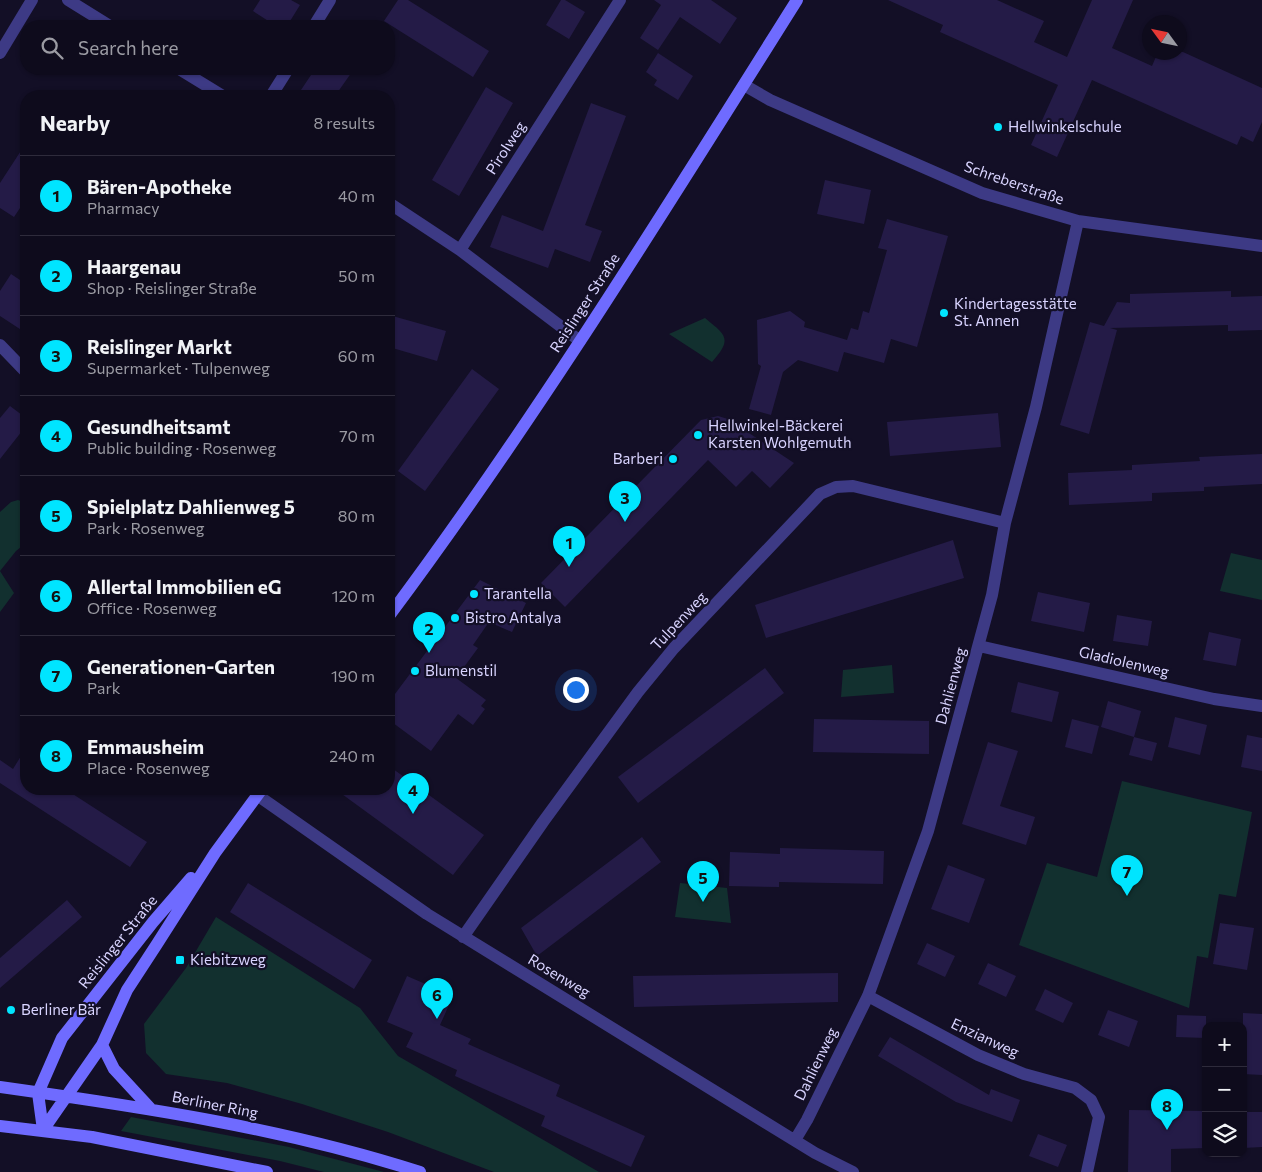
<!DOCTYPE html>
<meta charset="utf-8">
<style>
body{margin:0;font-family:Commissioner,sans-serif;background:#171425;color:#f1f3f6}
.controls{position:absolute;right:15px;bottom:15px;display:grid;overflow:hidden;border-radius:10px;box-shadow:0 1px 4px #0004}
.controls button{width:45px;height:45px;display:grid;place-items:center;padding:0;border:0;border-bottom:1px solid #2e2b3b;background:#0e0b1c;color:#f1f3f6;font:25px sans-serif}
.compass{position:absolute;left:1142px;top:15px;width:45px;height:45px;border-radius:50%;background:#0e0b1c;box-shadow:0 1px 4px #0004;rotate:303deg}
.you{position:absolute;left:575px;top:689px;width:18px;height:18px;margin:-12px;border:4px solid #fff;border-radius:50%;background:#1a73e8;box-shadow:0 0 0 8px #1a73e833}
.badge{display:grid;place-items:center;width:32px;height:32px;border-radius:50%;background:#00e5ff;color:#111;font-size:16px;font-weight:700}
.pin{position:absolute;translate:-50% -41px;filter:drop-shadow(0 1px 2px #0008)}
.pin::after{content:'';position:absolute;top:26px;width:18px;height:15px;background:inherit;clip-path:polygon(0 0,100% 0,50% 100%)}
.list{margin:0;padding:0;list-style:none}
h2{display:flex;justify-content:space-between;align-items:center;height:65px;margin:0;padding:0 20px;font-size:21px}
h2 small{font-size:16px;font-weight:400;color:#9b9ba3}
.list li{display:grid;grid-template-columns:32px 1fr auto;gap:15px;align-items:center;box-sizing:border-box;height:80px;padding:0 20px;border-top:1px solid #2e2b3b}
.list b{display:block;font-size:19px;white-space:nowrap}
.list p{margin:0;font-size:16px;white-space:nowrap;color:#9b9ba3}
.list em{font-size:16px;font-style:normal;color:#9b9ba3}
.icon{flex:none;width:28px;height:28px;fill:none;stroke:currentColor;stroke-width:2;stroke-linecap:round;stroke-linejoin:round}
.map{position:relative;flex:none;width:1262px;height:1172px;overflow:hidden}
.search{position:absolute;background:#0e0b1c;box-shadow:0 1px 4px #0004;left:20px;top:20px;width:375px;height:55px;display:flex;align-items:center;gap:12px;box-sizing:border-box;padding:0 18px;border-radius:20px;color:#9b9ba3;font-size:19px}
.panel{position:absolute;background:#0e0b1c;box-shadow:0 1px 4px #0004;left:20px;top:90px;width:375px;height:705px;border-radius:20px}
.map>svg:first-child{display:block}
.green{fill:#12302f}
.building{fill:#241b47}
.lines{fill:none;stroke-linecap:round;stroke-linejoin:round}
.street{stroke:#3d3a85;stroke-width:12}
.secondary{stroke:#6f6bff;stroke-width:12}
.poi-dot{fill:#00e5ff;stroke:#130f26;stroke-width:2}
.labels{text-anchor:middle;stroke-width:4.5;stroke-linejoin:round;paint-order:stroke}
.poi-label{font-size:15px;fill:#d9d4ff;stroke:#130f26;text-anchor:start}
.street-label{font-size:15px;fill:#d9d4ff;stroke:#130f26}
</style>
<div class="map">
<svg width="1262" height="1172" viewBox="0 0 1262 1172">
<rect width="100%" height="100%" fill="#130f26"/>
<path class="green" d="M 705,318 C 727,336 732,339 712,362 L 669,334 Z
M 18,500 L 26,503 L 26,543 L 16,551 L 0,571 L 14,593 L 0,612 L 0,512 L 11,502 Z
M 1231,553 L 1262,560 L 1262,600 L 1220,591 Z
M 892,665 L 894,693 L 841,697 L 843,670 Z
M 1122,781 L 1252,812 L 1236,897 L 1219,894 L 1208,958 L 1197,956 L 1189,1008 L 1019,945 L 1047,863 L 1097,877 Z
M 680,883 L 727,888 L 731,923 L 675,917 Z
M 216,917 L 360,1008 L 398,1056 L 599,1172 L 494,1172 L 388,1132 L 302,1104 L 227,1083 L 166,1074 L 146,1053 L 144,1024 L 186,968 Z
M 131,1117 L 289,1147 L 384,1172 L 324,1172 L 280,1161 L 121,1131 Z"/>
<path class="building" d="M 260,0 L 291,0 L 300,5 L 287,26 L 276,26 L 253,11 Z
M 398,0 L 408,0 L 489,51 L 473,77 L 384,21 Z
M 561,0 L 565,0 L 585,12 L 569,39 L 546,25 Z
M 654,0 L 711,0 L 737,18 L 720,44 L 680,17 L 658,50 L 640,38 L 661,5 Z
M 888,0 L 997,0 L 1044,21 L 1034,42 L 1067,57 L 1092,0 L 1133,0 L 1112,48 L 1152,66 L 1158,52 L 1183,52 L 1262,88 L 1262,122 L 1253,142 L 1241,136 L 1237,145 L 1092,80 L 1057,157 L 1031,145 L 1058,85 L 940,32 L 943,25 Z
M 658,53 L 693,76 L 678,100 L 654,85 L 657,80 L 646,72 Z
M 315,69 L 354,69 L 335,96 L 297,96 Z
M 486,87 L 513,103 L 459,196 L 432,180 Z
M 591,103 L 626,116 L 585,225 L 602,231 L 590,262 L 555,249 L 548,268 L 490,247 L 502,215 L 543,231 Z
M 26,143 L 26,199 L 14,217 L 0,208 L 0,183 Z
M 825,180 L 871,190 L 864,224 L 817,214 Z
M 887,219 L 948,236 L 917,347 L 891,339 L 884,363 L 844,352 L 838,372 L 798,360 L 783,372 L 771,415 L 749,409 L 761,366 L 758,364 L 757,320 L 790,311 L 805,322 L 804,327 L 847,340 L 851,328 L 858,330 L 863,311 L 869,313 L 887,250 L 878,248 Z
M 11,274 L 26,284 L 26,333 L 0,316 L 0,291 Z
M 1231,291 L 1231,297 L 1262,296 L 1262,330 L 1228,331 L 1228,325 L 1110,328 L 1117,330 L 1089,434 L 1060,425 L 1090,322 L 1104,326 L 1117,302 L 1130,303 L 1130,294 Z
M 389,315 L 446,331 L 437,361 L 389,347 Z
M 472,369 L 499,389 L 425,491 L 398,471 Z
M 10,406 L 26,418 L 26,426 L 0,459 L 0,418 Z
M 998,413 L 1001,447 L 890,456 L 887,422 Z
M 718,416 L 728,419 L 794,463 L 770,488 L 752,471 L 736,487 L 708,460 L 565,607 L 541,583 L 701,420 Z
M 1262,454 L 1262,484 L 1204,487 L 1204,491 L 1152,493 L 1152,501 L 1069,505 L 1068,473 L 1132,470 L 1132,465 L 1200,461 L 1199,457 Z
M 953,540 L 964,578 L 766,638 L 755,605 Z
M 480,580 L 526,603 L 512,632 L 489,622 L 473,645 L 478,648 L 456,678 L 486,700 L 481,706 L 485,709 L 473,725 L 458,714 L 431,751 L 389,720 L 389,702 Z
M 1038,592 L 1090,603 L 1084,632 L 1031,621 Z
M 1117,615 L 1152,621 L 1148,646 L 1113,641 Z
M 1209,632 L 1241,639 L 1236,666 L 1203,660 Z
M 765,668 L 784,693 L 638,803 L 618,777 Z
M 1018,682 L 1059,692 L 1052,722 L 1011,712 Z
M 1108,701 L 1141,711 L 1134,737 L 1101,727 Z
M 1175,717 L 1207,725 L 1200,755 L 1168,747 Z
M 814,719 L 929,721 L 929,754 L 813,752 Z
M 1072,719 L 1099,726 L 1092,754 L 1065,747 Z
M 1247,735 L 1262,738 L 1262,771 L 1241,767 Z
M 1134,737 L 1157,743 L 1152,761 L 1129,755 Z
M 988,742 L 1018,751 L 1000,806 L 1035,817 L 1026,845 L 962,824 Z
M 26,748 L 26,789 L 65,789 L 147,842 L 130,867 L 0,783 L 0,760 L 13,769 Z
M 389,766 L 484,835 L 453,875 L 335,789 L 389,789 Z
M 642,837 L 661,862 L 537,956 L 521,928 Z
M 780,848 L 884,851 L 883,884 L 779,882 L 779,887 L 729,886 L 730,852 L 780,854 Z
M 948,865 L 985,879 L 969,923 L 931,909 Z
M 248,883 L 372,960 L 354,989 L 230,912 Z
M 67,900 L 82,917 L 0,988 L 0,958 Z
M 1220,923 L 1254,928 L 1247,970 L 1213,964 Z
M 927,943 L 955,956 L 945,977 L 917,964 Z
M 988,963 L 1016,976 L 1006,997 L 978,984 Z
M 838,973 L 838,1002 L 634,1007 L 633,976 Z
M 407,976 L 453,996 L 440,1025 L 471,1039 L 468,1044 L 560,1085 L 556,1096 L 645,1136 L 631,1167 L 541,1126 L 545,1116 L 455,1076 L 457,1070 L 406,1047 L 413,1033 L 387,1022 Z
M 1045,989 L 1073,1003 L 1063,1023 L 1035,1010 Z
M 1108,1010 L 1138,1021 L 1129,1047 L 1098,1035 Z
M 1243,1013 L 1262,1014 L 1262,1075 L 1243,1074 Z
M 1177,1015 L 1206,1016 L 1206,1038 L 1176,1037 Z
M 890,1037 L 989,1095 L 991,1089 L 1020,1100 L 1012,1122 L 956,1102 L 878,1056 Z
M 1129,1110 L 1206,1111 L 1206,1148 L 1171,1149 L 1171,1172 L 1128,1172 Z
M 1243,1112 L 1262,1112 L 1262,1147 L 1243,1148 Z
M 1038,1134 L 1067,1145 L 1058,1167 L 1029,1156 Z"/>
<g class="lines">
<path class="street" d="M 68,0 L 110,26
M 314,26 L 330,0
M 0,53 L 32,0
M 179,69 L 223,96
M 744,85 L 770,100 L 982,193 L 1078,221 L 1262,246
M 271,96 L 288,69
M 389,203 L 460,250 L 580,341
M 460,250 L 620,0
M 0,345 L 26,372
M 979,646 L 1214,699 L 1262,706
M 257,795 L 427,914 L 815,1153 L 853,1172
M 463,937 L 543,822 L 638,692 L 674,648 L 820,494 L 836,487 L 853,486 L 1005,523
M 868,996 L 978,1055 L 1024,1074 L 1075,1088 L 1091,1100 L 1099,1117 L 1087,1172
M 795,1140 L 807,1120 L 868,996 L 928,831 L 992,595 L 1005,523 L 1036,407 L 1078,221"/>
<path class="secondary" d="M 389,616 C 536,419 666,208 797,0
M 102,1045 L 114,1069 L 150,1108
M 0,1087 C 142,1107 283,1128 420,1172
M 0,1126 L 92,1137 L 267,1172
M 43,1130 L 102,1045 L 127,990 L 157,944 L 215,853 L 262,789
M 43,1130 L 38,1093 L 62,1038 L 153,922 L 191,878"/>
</g>
<g class="poi-dot">
<circle cx="998" cy="127" r="5"/>
<circle cx="944" cy="313" r="5"/>
<circle cx="698" cy="435" r="5"/>
<circle cx="673" cy="459" r="5"/>
<circle cx="474" cy="594" r="5"/>
<circle cx="455" cy="618" r="5"/>
<circle cx="415" cy="671" r="5"/>
<rect x="175" y="955" width="10" height="10" rx="2.5"/>
<circle cx="11" cy="1010" r="5"/>
</g>
<g class="labels">
<g class="poi-label">
<text x="1008" y="132">Hellwinkelschule</text>
<text x="954" y="309">Kindertagesstätte<tspan x="954" dy="17">St. Annen</tspan></text>
<text x="708" y="431">Hellwinkel-Bäckerei<tspan x="708" dy="17">Karsten Wohlgemuth</tspan></text>
<text x="663" y="464" text-anchor="end">Barberi</text>
<text x="484" y="599">Tarantella</text>
<text x="465" y="623">Bistro Antalya</text>
<text x="425" y="676">Blumenstil</text>
<text x="190" y="965">Kiebitzweg</text>
<text x="21" y="1015">Berliner Bär</text>
</g>
<g class="street-label">
<text transform="translate(506 148) rotate(-57)" y="5">Pirolweg</text>
<text transform="translate(1014 183) rotate(19)" y="5">Schreberstraße</text>
<text transform="translate(585 303) rotate(-57)" y="5">Reislinger Straße</text>
<text transform="translate(679 621) rotate(-47)" y="5">Tulpenweg</text>
<text transform="translate(1124 662) rotate(13)" y="5">Gladiolenweg</text>
<text transform="translate(951 686) rotate(-75)" y="5">Dahlienweg</text>
<text transform="translate(118 942) rotate(-51)" y="5">Reislinger Straße</text>
<text transform="translate(559 976) rotate(31)" y="5">Rosenweg</text>
<text transform="translate(985 1038) rotate(25)" y="5">Enzianweg</text>
<text transform="translate(816 1064) rotate(-64)" y="5">Dahlienweg</text>
<text transform="translate(215 1105) rotate(11)" y="5">Berliner Ring</text>
</g>
</g>
</svg>
<div class="controls">
<button>+</button>
<button>−</button>
<button><svg class="icon" aria-label="layers" viewBox="0 0 24 24"><path d="M12 4l9 5-9 5-9-5zM3 14l9 5 9-5"/></svg></button>
</div>
<svg class="compass" viewBox="-18 -18 36 36"><path d="M0-13l5 13h-10z" fill="#e53935"/><path d="M0 13l5-13h-10z" fill="#9b9ba3"/></svg>
<div class="you"></div>
<div class="pin badge" style="left:569px;top:567px">1</div>
<div class="pin badge" style="left:429px;top:653px">2</div>
<div class="pin badge" style="left:625px;top:522px">3</div>
<div class="pin badge" style="left:413px;top:814px">4</div>
<div class="pin badge" style="left:703px;top:902px">5</div>
<div class="pin badge" style="left:437px;top:1019px">6</div>
<div class="pin badge" style="left:1127px;top:896px">7</div>
<div class="pin badge" style="left:1167px;top:1130px">8</div>
<div class="search"><svg class="icon" aria-label="search" viewBox="0 0 24 24"><circle cx="10" cy="10" r="6"/><path d="M15 15l6 6"/></svg>Search here</div>
<section class="panel">
<h2>Nearby<small>8 results</small></h2>
<ul class="list">
<li><span class="badge">1</span><div><b>Bären-Apotheke</b><p>Pharmacy</p></div><em>40 m</em></li>
<li><span class="badge">2</span><div><b>Haargenau</b><p>Shop · Reislinger Straße</p></div><em>50 m</em></li>
<li><span class="badge">3</span><div><b>Reislinger Markt</b><p>Supermarket · Tulpenweg</p></div><em>60 m</em></li>
<li><span class="badge">4</span><div><b>Gesundheitsamt</b><p>Public building · Rosenweg</p></div><em>70 m</em></li>
<li><span class="badge">5</span><div><b>Spielplatz Dahlienweg 5</b><p>Park · Rosenweg</p></div><em>80 m</em></li>
<li><span class="badge">6</span><div><b>Allertal Immobilien eG</b><p>Office · Rosenweg</p></div><em>120 m</em></li>
<li><span class="badge">7</span><div><b>Generationen-Garten</b><p>Park</p></div><em>190 m</em></li>
<li><span class="badge">8</span><div><b>Emmausheim</b><p>Place · Rosenweg</p></div><em>240 m</em></li>
</ul>
</section>
</div>
